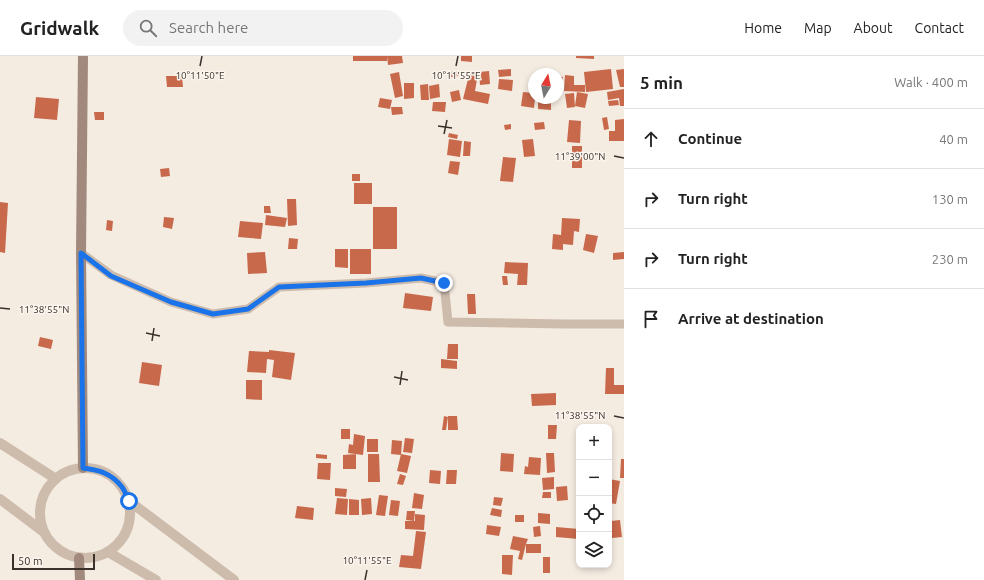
<!DOCTYPE html>
<meta charset="utf-8">
<style>
body{margin:0;font-family:Ubuntu,sans-serif;background:#f2f2f2;color:#222}
.controls{position:absolute;right:12px;bottom:12px;display:grid;overflow:hidden;border-radius:8px;box-shadow:0 2px 6px #0003}
.controls button{width:36px;height:36px;display:grid;place-items:center;padding:0;border:0;border-bottom:1px solid #e0e0e0;background:#fff;color:#222;font:20px sans-serif}
.compass{position:absolute;left:528px;top:12px;width:36px;height:36px;border-radius:50%;background:#fff;box-shadow:0 2px 6px #0003;rotate:10deg}
.scale{position:absolute;left:12px;bottom:10px;width:83px;box-sizing:border-box;padding-left:4px;border:2px solid #3b302b;border-top:0;font-size:11px;line-height:14px;white-space:nowrap;color:#3b302b;-webkit-text-stroke:3px #fbf5ee;paint-order:stroke}
.stop{position:absolute;width:12px;height:12px;margin:-9px;border:3px solid #1a73e8;border-radius:50%;background:#fff}
.stop.end{background:#1a73e8;border-color:#fff;box-shadow:0 1px 4px #0008}
.list{margin:0;padding:0;list-style:none}
h2{display:flex;justify-content:space-between;align-items:center;height:52px;margin:0;padding:0 16px;font-size:17px}
h2 small{font-size:13px;font-weight:400;color:#767676}
.list li{display:grid;grid-template-columns:26px 1fr auto;gap:12px;align-items:center;box-sizing:border-box;height:60px;padding:0 16px;border-top:1px solid #e0e0e0}
.list b{display:block;font-size:15px;white-space:nowrap}
.list em{font-size:13px;font-style:normal;color:#767676}
.icon{flex:none;width:22px;height:22px;fill:none;stroke:currentColor;stroke-width:2;stroke-linecap:round;stroke-linejoin:round}
.map{position:relative;flex:none;width:624px;height:524px;overflow:hidden}
header{display:flex;align-items:center;gap:24px;box-sizing:border-box;height:56px;padding:0 20px;background:#fff;border-bottom:1px solid #e0e0e0}
header strong{font-size:19px}
nav{display:flex;gap:22px;margin-inline-start:auto;font-size:14px}
.search{width:280px;height:36px;background:#f2f2f2;display:flex;align-items:center;gap:10px;box-sizing:border-box;padding:0 14px;border-radius:22px;color:#767676;font-size:15px}
main{display:flex}
aside{flex:1;background:#fff}
.map>svg:first-child{display:block}
.building{fill:#c8694b}
.lines{fill:none;stroke-linecap:round;stroke-linejoin:round}
.minor{stroke:#cdbbac;stroke-width:9}
.tertiary{stroke:#cdbbac;stroke-width:10}
.secondary{stroke:#a18a7d;stroke-width:10}
.route{stroke:#1a73e8;stroke-width:5}
.ticks{fill:none;stroke:#3b302b;stroke-width:1.5}
.ticks-label{font-size:10px;text-anchor:middle;fill:#3b302b;stroke:#fbf5ee;stroke-width:3;stroke-linejoin:round;paint-order:stroke}
</style>
<header>
<strong>Gridwalk</strong>
<div class="search"><svg class="icon" aria-label="search" viewBox="0 0 24 24"><circle cx="10" cy="10" r="6"/><path d="M15 15l6 6"/></svg>Search here</div>
<nav><a>Home</a><a>Map</a><a>About</a><a>Contact</a></nav>
</header>
<main>
<div class="map">
<svg width="624" height="524" viewBox="0 0 624 524">
<rect width="100%" height="100%" fill="#f4ebe1"/>
<path class="building" d="M 353,0 L 387,0 L 387,5 L 353,5 Z
M 387,0 L 402,0 L 403,7 L 388,9 Z
M 461,0 L 472,0 L 472,6 L 461,5 Z
M 576,0 L 594,0 L 594,3 L 576,2 Z
M 511,13 L 511,20 L 499,21 L 498,14 Z
M 611,13 L 613,33 L 586,36 L 584,16 Z
M 624,13 L 624,31 L 620,31 L 616,14 Z
M 459,15 L 459,20 L 451,21 L 451,16 Z
M 470,15 L 478,17 L 475,35 L 490,38 L 488,48 L 463,43 Z
M 489,15 L 490,28 L 480,29 L 479,16 Z
M 399,16 L 403,40 L 395,42 L 390,18 Z
M 565,19 L 574,20 L 574,29 L 585,29 L 585,36 L 564,35 Z
M 166,20 L 182,20 L 183,31 L 167,31 Z
M 558,20 L 563,21 L 561,34 L 558,34 Z
M 499,23 L 513,24 L 512,35 L 498,33 Z
M 404,27 L 414,27 L 414,42 L 404,43 Z
M 428,28 L 429,44 L 421,44 L 420,29 Z
M 439,28 L 440,41 L 430,43 L 429,30 Z
M 624,33 L 624,50 L 620,50 L 619,42 L 608,44 L 607,36 Z
M 459,34 L 461,44 L 452,46 L 450,36 Z
M 523,36 L 534,37 L 534,42 L 535,42 L 534,52 L 521,50 Z
M 577,36 L 588,38 L 585,52 L 575,50 Z
M 574,37 L 575,51 L 567,52 L 565,38 Z
M 36,41 L 59,43 L 57,64 L 34,62 Z
M 380,42 L 392,44 L 390,53 L 378,51 Z
M 538,42 L 551,42 L 551,54 L 538,53 Z
M 618,44 L 619,49 L 609,50 L 608,45 Z
M 433,46 L 446,46 L 445,56 L 432,55 Z
M 391,51 L 402,51 L 403,58 L 392,59 Z
M 94,56 L 104,56 L 104,64 L 95,64 Z
M 607,61 L 609,73 L 604,74 L 602,62 Z
M 624,63 L 624,85 L 609,85 L 609,75 L 615,75 L 615,64 Z
M 569,64 L 581,65 L 580,87 L 567,86 Z
M 544,66 L 545,73 L 535,74 L 534,67 Z
M 511,68 L 511,73 L 505,74 L 504,69 Z
M 449,77 L 458,79 L 457,83 L 448,81 Z
M 449,83 L 462,85 L 460,101 L 447,99 Z
M 533,83 L 535,100 L 524,101 L 522,84 Z
M 464,85 L 471,86 L 470,100 L 463,100 Z
M 572,90 L 582,90 L 582,112 L 572,112 Z
M 503,101 L 516,102 L 513,126 L 500,125 Z
M 450,105 L 460,106 L 458,119 L 448,117 Z
M 169,112 L 170,120 L 161,121 L 160,113 Z
M 352,118 L 360,118 L 360,125 L 352,125 Z
M 354,127 L 372,127 L 372,148 L 354,148 Z
M 287,143 L 296,143 L 297,169 L 288,170 Z
M 0,146 L 8,147 L 5,197 L 0,196 Z
M 264,150 L 270,150 L 271,157 L 264,157 Z
M 373,151 L 397,151 L 397,193 L 373,193 Z
M 266,159 L 287,162 L 285,171 L 265,169 Z
M 164,161 L 174,162 L 172,173 L 163,171 Z
M 562,162 L 580,163 L 579,176 L 574,175 L 573,189 L 563,188 L 563,194 L 552,193 L 553,178 L 561,179 Z
M 107,164 L 113,165 L 112,175 L 106,174 Z
M 240,165 L 263,167 L 261,183 L 238,181 Z
M 586,178 L 598,180 L 594,197 L 583,194 Z
M 289,182 L 298,183 L 297,193 L 288,193 Z
M 335,193 L 348,193 L 348,212 L 335,211 Z
M 350,193 L 371,193 L 371,218 L 350,218 Z
M 265,196 L 267,217 L 248,218 L 247,197 Z
M 624,196 L 624,203 L 613,204 L 613,197 Z
M 505,206 L 528,207 L 527,229 L 517,229 L 518,218 L 504,217 Z
M 502,220 L 507,220 L 508,229 L 503,229 Z
M 405,237 L 433,241 L 431,255 L 403,252 Z
M 467,238 L 475,238 L 476,258 L 468,258 Z
M 40,281 L 53,284 L 51,293 L 38,290 Z
M 448,288 L 458,288 L 458,303 L 447,303 Z
M 269,294 L 295,297 L 291,324 L 272,321 L 274,304 L 267,303 L 266,317 L 247,316 L 249,295 L 269,296 Z
M 441,303 L 457,305 L 457,313 L 441,312 Z
M 142,306 L 162,309 L 159,330 L 139,327 Z
M 606,312 L 614,312 L 614,329 L 624,329 L 624,338 L 605,338 Z
M 246,324 L 262,324 L 262,344 L 246,343 Z
M 556,337 L 556,349 L 532,350 L 531,338 Z
M 444,360 L 448,361 L 446,374 L 442,374 Z
M 448,360 L 457,360 L 458,374 L 448,374 Z
M 548,369 L 557,369 L 556,383 L 548,383 Z
M 341,373 L 350,373 L 350,383 L 341,383 Z
M 354,378 L 365,380 L 363,399 L 348,397 L 349,388 L 353,389 Z
M 405,382 L 414,383 L 412,397 L 403,396 Z
M 367,383 L 378,383 L 378,396 L 367,396 Z
M 392,384 L 402,385 L 401,399 L 391,398 Z
M 501,397 L 514,398 L 513,416 L 500,415 Z
M 546,397 L 554,397 L 555,416 L 547,417 Z
M 316,398 L 327,399 L 327,403 L 316,402 Z
M 356,398 L 356,413 L 343,413 L 343,399 Z
M 368,398 L 379,398 L 380,426 L 368,426 Z
M 401,398 L 411,400 L 407,417 L 397,415 Z
M 529,401 L 541,402 L 540,419 L 524,418 L 525,410 L 528,411 Z
M 621,403 L 624,403 L 624,422 L 620,422 Z
M 318,407 L 331,407 L 330,424 L 317,423 Z
M 430,414 L 441,415 L 440,428 L 429,427 Z
M 447,414 L 457,414 L 456,428 L 446,428 Z
M 400,418 L 406,420 L 403,429 L 397,428 Z
M 554,421 L 554,433 L 543,434 L 542,422 Z
M 609,423 L 620,425 L 616,448 L 609,447 Z
M 567,430 L 568,444 L 557,445 L 556,431 Z
M 335,432 L 347,433 L 346,441 L 335,440 Z
M 543,436 L 551,436 L 551,442 L 542,442 Z
M 414,437 L 424,439 L 422,453 L 412,452 Z
M 379,439 L 388,440 L 385,460 L 376,459 Z
M 494,441 L 503,442 L 501,450 L 493,449 Z
M 337,442 L 348,443 L 347,459 L 335,458 Z
M 371,442 L 372,458 L 362,459 L 361,443 Z
M 349,443 L 359,444 L 359,459 L 349,459 Z
M 391,444 L 400,445 L 398,460 L 389,459 Z
M 297,450 L 314,452 L 313,464 L 295,462 Z
M 492,452 L 502,454 L 501,461 L 490,459 Z
M 407,455 L 415,455 L 414,465 L 406,464 Z
M 538,457 L 550,458 L 550,468 L 538,467 Z
M 415,458 L 425,459 L 424,474 L 405,473 L 405,465 L 415,465 Z
M 515,459 L 524,459 L 524,466 L 515,466 Z
M 620,464 L 622,481 L 612,482 L 611,465 Z
M 487,469 L 501,471 L 499,480 L 486,478 Z
M 540,470 L 541,480 L 534,481 L 533,471 Z
M 556,471 L 579,473 L 579,483 L 556,481 Z
M 416,475 L 426,476 L 421,513 L 399,511 L 401,499 L 413,500 Z
M 513,480 L 528,483 L 526,488 L 541,488 L 541,497 L 526,497 L 526,488 L 522,504 L 518,503 L 520,495 L 510,493 Z
M 502,499 L 513,499 L 512,519 L 502,518 Z
M 543,501 L 550,501 L 550,517 L 543,517 Z"/>
<g class="lines">
<path class="minor" d="M 81,197 L 111,219 L 171,246 L 213,258 L 248,253 L 279,231 L 366,227 L 421,222 L 444,227 L 448,266 L 565,268 L 624,268"/>
<path class="tertiary" d="M 0,387 L 56,423
M40 457a45 45 0 1 1 90 0a45 45 0 1 1-90 0Z
M 0,443 L 45,477
M 129,445 L 234,524
M 108,496 L 156,524"/>
<path class="secondary" d="M 83,0 L 81,197 L 83,412
M 79,502 L 80,524"/>
</g>
<g class="lines">
<path class="route" d="M 129,445 C 127,441 125,435 122,431 C 111,417 99,414 83,412 L 81,197 L 111,220 L 171,246 L 213,258 L 248,253 L 279,231 L 366,227 L 421,222 L 444,227"/>
</g>
<path class="ticks" d="M 200,10 L 202,0M 456,10 L 458,0M 438,70 L 452,72M 444,78 L 447,64M 614,100 L 624,102M 0,252 L 10,253M 146,277 L 160,280M 152,285 L 154,272M 394,321 L 408,324M 400,329 L 402,315M 614,360 L 624,362M 365,524 L 367,514"/>
<g class="ticks-label">
<text x="200" y="23">10°11'50"E</text>
<text x="456" y="23">10°11'55"E</text>
<text x="580" y="104">11°39'00"N</text>
<text x="44" y="257">11°38'55"N</text>
<text x="580" y="363">11°38'55"N</text>
<text x="367" y="508">10°11'55"E</text>
</g>
</svg>
<div class="controls">
<button>+</button>
<button>−</button>
<button><svg class="icon" aria-label="locate" viewBox="0 0 24 24"><circle cx="12" cy="12" r="6"/><path d="M12 2v4M12 18v4M2 12h4M18 12h4"/></svg></button>
<button><svg class="icon" aria-label="layers" viewBox="0 0 24 24"><path d="M12 4l9 5-9 5-9-5zM3 14l9 5 9-5"/></svg></button>
</div>
<svg class="compass" viewBox="-18 -18 36 36"><path d="M0-13l5 13h-10z" fill="#e53935"/><path d="M0 13l5-13h-10z" fill="#767676"/></svg>
<div class="scale">50 m</div>
<div class="stop" style="left:129px;top:445px"></div>
<div class="stop end" style="left:444px;top:227px"></div>
</div>
<aside>
<h2>5 min<small>Walk · 400 m</small></h2>
<ul class="list">
<li><svg class="icon" aria-label="ahead" viewBox="0 0 24 24"><path d="M12 20V5M6 11l6-6 6 6"/></svg><div><b>Continue</b></div><em>40 m</em></li>
<li><svg class="icon" aria-label="right" viewBox="0 0 24 24"><path d="M7 20v-9h11M14 6l5 5-5 5"/></svg><div><b>Turn right</b></div><em>130 m</em></li>
<li><svg class="icon" aria-label="right" viewBox="0 0 24 24"><path d="M7 20v-9h11M14 6l5 5-5 5"/></svg><div><b>Turn right</b></div><em>230 m</em></li>
<li><svg class="icon" aria-label="arrive" viewBox="0 0 24 24"><path d="M6 21V4h12l-3 4 3 4H6"/></svg><div><b>Arrive at destination</b></div></li>
</ul>
</aside>
</main>
